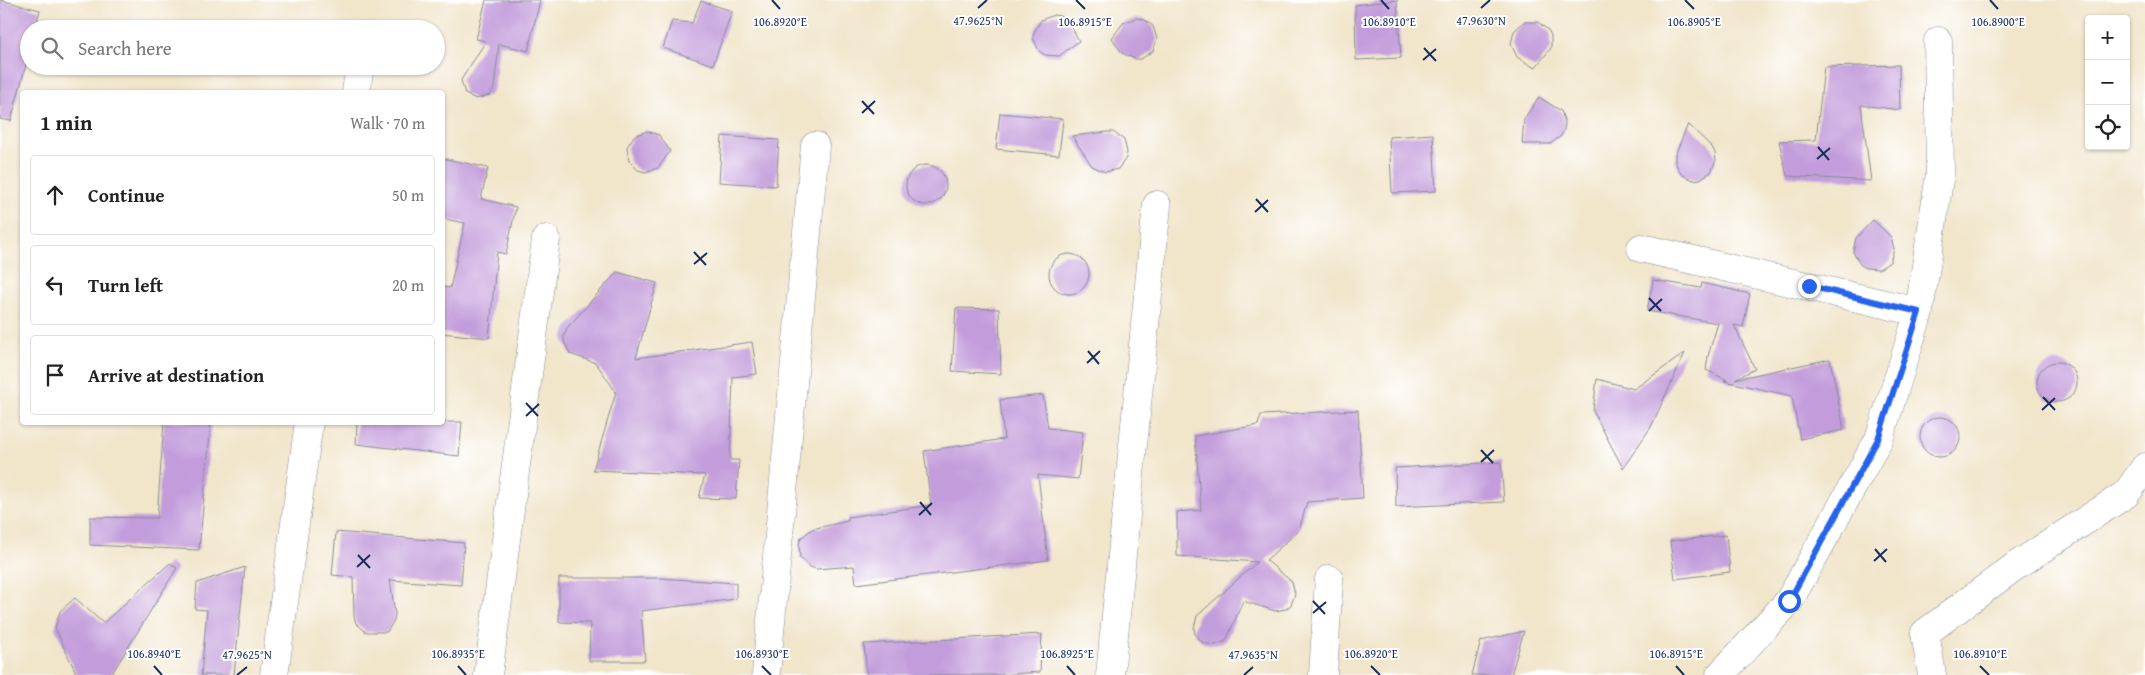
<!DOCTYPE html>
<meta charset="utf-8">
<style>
body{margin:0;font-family:"Gentium Book Plus",serif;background:#f2f2f2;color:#222}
.controls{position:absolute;right:15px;top:15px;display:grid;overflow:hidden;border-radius:5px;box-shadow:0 1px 4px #0004}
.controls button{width:45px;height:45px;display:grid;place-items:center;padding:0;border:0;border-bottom:1px solid #e0e0e0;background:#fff;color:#222;font:25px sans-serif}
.stop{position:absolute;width:15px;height:15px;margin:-11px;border:4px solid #2563eb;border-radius:50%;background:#fff}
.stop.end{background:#2563eb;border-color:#fff;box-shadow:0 1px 5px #0008}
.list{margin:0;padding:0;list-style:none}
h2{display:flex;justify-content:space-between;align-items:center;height:65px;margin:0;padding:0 20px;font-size:21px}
h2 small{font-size:16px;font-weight:400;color:#767676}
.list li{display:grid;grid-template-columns:32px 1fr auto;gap:15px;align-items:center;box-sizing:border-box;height:80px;margin:0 10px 10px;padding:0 10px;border:1px solid #e0e0e0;border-radius:5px}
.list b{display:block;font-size:19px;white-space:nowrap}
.list em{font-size:16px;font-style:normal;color:#767676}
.icon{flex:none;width:28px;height:28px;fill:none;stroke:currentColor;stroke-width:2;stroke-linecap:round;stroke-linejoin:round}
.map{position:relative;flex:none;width:2145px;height:675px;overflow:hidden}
.search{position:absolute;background:#fff;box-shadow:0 1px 4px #0004;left:20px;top:20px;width:425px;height:55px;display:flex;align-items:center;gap:12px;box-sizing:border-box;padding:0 18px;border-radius:28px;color:#767676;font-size:19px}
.panel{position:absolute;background:#fff;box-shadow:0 1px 4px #0004;left:20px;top:90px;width:425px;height:335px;border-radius:5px}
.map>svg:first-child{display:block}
.building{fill:#c39ddb}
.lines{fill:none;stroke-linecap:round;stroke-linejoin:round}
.street-casing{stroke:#868a94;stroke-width:29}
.street{stroke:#fff;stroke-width:28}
.route{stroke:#2563eb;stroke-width:6}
.ticks{fill:none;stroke:#1b2f5e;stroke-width:2}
.ticks-label{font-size:12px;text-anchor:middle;fill:#1b2f5e;stroke:#fff;stroke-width:4;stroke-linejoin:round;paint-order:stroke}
</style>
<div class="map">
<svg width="2145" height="675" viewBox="0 0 2145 675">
<rect width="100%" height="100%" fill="#fff"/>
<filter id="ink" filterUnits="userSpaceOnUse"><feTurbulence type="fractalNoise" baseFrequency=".02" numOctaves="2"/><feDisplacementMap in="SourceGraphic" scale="10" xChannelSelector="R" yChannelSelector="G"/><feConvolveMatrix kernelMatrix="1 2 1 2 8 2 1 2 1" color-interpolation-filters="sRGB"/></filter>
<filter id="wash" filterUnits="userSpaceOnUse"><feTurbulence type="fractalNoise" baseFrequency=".0096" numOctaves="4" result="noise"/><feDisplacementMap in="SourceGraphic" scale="20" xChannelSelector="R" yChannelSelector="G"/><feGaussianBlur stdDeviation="1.12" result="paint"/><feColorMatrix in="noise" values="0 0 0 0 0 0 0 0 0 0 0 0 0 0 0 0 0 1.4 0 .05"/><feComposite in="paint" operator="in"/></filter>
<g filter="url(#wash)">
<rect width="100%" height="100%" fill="#f1e5ca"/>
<g id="blocks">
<path class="building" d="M 0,0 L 40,10 L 35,29 L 29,29 L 29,53 L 11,121 L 0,119 Z
M 486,0 L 540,0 L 528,51 L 499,44 L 494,88 L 490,95 L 476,99 L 465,94 L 461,80 L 486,41 L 476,39 Z
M 1397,0 L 1401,58 L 1356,60 L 1355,5 Z
M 701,1 L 732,11 L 713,65 L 663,48 L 672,21 L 692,23 Z
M 1054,15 L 1060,16 L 1070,24 L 1079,41 L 1059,56 L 1045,55 L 1039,51 L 1033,38 L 1034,32 L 1041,20 Z
M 1136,18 L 1143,19 L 1153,26 L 1157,39 L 1153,51 L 1141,59 L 1135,59 L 1122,53 L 1112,38 L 1123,23 Z
M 1524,22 L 1538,22 L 1548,30 L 1551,35 L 1551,48 L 1535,68 L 1517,57 L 1511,44 L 1514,31 Z
M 1899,65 L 1900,110 L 1861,105 L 1871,181 L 1787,176 L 1779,141 L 1816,140 L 1824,67 Z
M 1539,97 L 1561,111 L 1565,123 L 1564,130 L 1561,136 L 1550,144 L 1522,144 L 1524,119 Z
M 1000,113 L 1063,119 L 1059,155 L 996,149 Z
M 1688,124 L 1712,147 L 1715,153 L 1716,160 L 1711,172 L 1700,179 L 1693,180 L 1681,174 L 1675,162 L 1675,155 Z
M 647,131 L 659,135 L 670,151 L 658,168 L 645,172 L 638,170 L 629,161 L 627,147 L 634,136 Z
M 1107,132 L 1113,132 L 1124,140 L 1127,152 L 1126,158 L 1118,169 L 1105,172 L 1092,166 L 1072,136 Z
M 1433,134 L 1436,191 L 1392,193 L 1389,137 Z
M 722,136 L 779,140 L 776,186 L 719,182 Z
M 442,158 L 488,168 L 481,199 L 516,207 L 506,254 L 497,252 L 489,338 L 442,333 L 442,287 L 450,288 L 465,223 L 444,219 Z
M906 185a20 20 0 1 1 40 0a20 20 0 1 1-40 0Z
M 1873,220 L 1891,237 L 1894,249 L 1890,262 L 1879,269 L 1865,268 L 1860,264 L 1853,252 L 1856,238 Z
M1049 274a20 20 0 1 1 40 0a20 20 0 1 1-40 0Z
M 617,272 L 657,283 L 636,358 L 752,342 L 757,374 L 733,377 L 730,460 L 739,460 L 736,499 L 699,498 L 705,475 L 593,470 L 616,392 L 596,363 L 570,354 L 564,341 L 564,335 L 567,328 Z
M 1653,280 L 1701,288 L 1702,283 L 1750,294 L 1743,327 L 1734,325 L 1755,369 L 1735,379 L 1830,359 L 1844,430 L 1800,439 L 1792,396 L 1724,381 L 1727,380 L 1706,370 L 1708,356 L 1718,323 L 1647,311 Z
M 956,308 L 999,309 L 1001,374 L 952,371 Z
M 1685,353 L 1651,427 L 1623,468 L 1593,411 L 1597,379 L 1634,389 Z
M2037 382a20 20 0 1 1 40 0a20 20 0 1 1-40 0Z
M 1043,395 L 1048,428 L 1083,432 L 1078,479 L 1038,475 L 1048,560 L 856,584 L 854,566 L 817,569 L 810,567 L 800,558 L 799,544 L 801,538 L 812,529 L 848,521 L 848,517 L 931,505 L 924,451 L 1004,439 L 1000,400 Z
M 1358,410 L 1363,498 L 1307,502 L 1300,527 L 1295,534 L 1266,560 L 1292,582 L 1295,594 L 1291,605 L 1286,609 L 1275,611 L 1243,601 L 1226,641 L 1215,645 L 1203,643 L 1195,634 L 1194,628 L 1197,616 L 1257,562 L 1177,556 L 1177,512 L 1201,510 L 1195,436 L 1258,425 L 1261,415 Z
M1920 437a20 20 0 1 1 40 0a20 20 0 1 1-40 0Z
M 164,422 L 211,422 L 199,550 L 90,545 L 90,517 L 157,518 Z
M 357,422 L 462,422 L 459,456 L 356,444 Z
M 1501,462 L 1504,502 L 1396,507 L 1395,468 Z
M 336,532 L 464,543 L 461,585 L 390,580 L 395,614 L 394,620 L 387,632 L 366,632 L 356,623 L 354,616 L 353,577 L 332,575 Z
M 1726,535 L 1730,572 L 1675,579 L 1670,541 Z
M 170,563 L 177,568 L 111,675 L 77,675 L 55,628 L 60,611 L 75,598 L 103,623 Z
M 245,567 L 234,675 L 201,675 L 207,610 L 195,609 L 197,583 Z
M 559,578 L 659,578 L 736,583 L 736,599 L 641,611 L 645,661 L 589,661 L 590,623 L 559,622 Z
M 1524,631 L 1511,675 L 1472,675 L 1481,641 Z
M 1042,634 L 1040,672 L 999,675 L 867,675 L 864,644 Z"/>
</g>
</g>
<g filter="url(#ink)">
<use href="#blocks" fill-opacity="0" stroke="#868a94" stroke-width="1"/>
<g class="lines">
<defs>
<path id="street" d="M 356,92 L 360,66
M 1641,248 L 1919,312
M 274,675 L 309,422
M 488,675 L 546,239
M 766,675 L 815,146
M 1110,675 L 1157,205
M 1323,675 L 1329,579
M 1720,675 L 1789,601 L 1879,439 L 1919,312 L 1940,174 L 1938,41
M 1932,675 L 1925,633 L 2017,565 L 2126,494 L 2145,467"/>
</defs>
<use href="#street" class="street-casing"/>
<use href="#street" class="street"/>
</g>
</g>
<g class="lines" filter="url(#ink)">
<path class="route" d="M 1789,601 L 1878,439 L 1919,312 L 1809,286"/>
</g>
<path class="ticks" d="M 772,0 L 780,9M 1076,0 L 1085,9M 1381,0 L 1389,9M 1685,0 L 1694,9M 1990,0 L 1998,9M 978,8 L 987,0M 1481,8 L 1490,0M 1424,48 L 1436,61M 1423,60 L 1436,49M 862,101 L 874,114M 862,113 L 875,101M 1818,147 L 1829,160M 1817,159 L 1830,148M 1256,199 L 1268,212M 1255,212 L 1268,200M 694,252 L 706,265M 694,264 L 707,253M 1649,298 L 1661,311M 1649,311 L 1662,299M 1088,351 L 1099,364M 1087,363 L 1100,351M 2043,397 L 2055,410M 526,403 L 538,416M 2042,410 L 2055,398M 526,416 L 539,404M 1481,450 L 1493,463M 1481,462 L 1494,450M 920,502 L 931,515M 919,515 L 932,503M 1875,549 L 1886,562M 358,555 L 370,568M 1874,561 L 1887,549M 357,567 L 370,555M 1313,601 L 1325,614M 1313,613 L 1326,602M 154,666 L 162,675M 458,666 L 466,675M 762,666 L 771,675M 1067,666 L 1075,675M 1371,666 L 1380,675M 1676,666 L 1684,675M 1980,666 L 1989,675M 237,675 L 247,667M 1244,675 L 1253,667"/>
<g class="ticks-label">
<text x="978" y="25">47.9625°N</text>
<text x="1481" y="25">47.9630°N</text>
<text x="780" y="26">106.8920°E</text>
<text x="1085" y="26">106.8915°E</text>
<text x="1389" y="26">106.8910°E</text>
<text x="1694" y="26">106.8905°E</text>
<text x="1998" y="26">106.8900°E</text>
<text x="154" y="658">106.8940°E</text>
<text x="458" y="658">106.8935°E</text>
<text x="762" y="658">106.8930°E</text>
<text x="1067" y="658">106.8925°E</text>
<text x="1371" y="658">106.8920°E</text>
<text x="1676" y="658">106.8915°E</text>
<text x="1980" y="658">106.8910°E</text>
<text x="247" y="659">47.9625°N</text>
<text x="1253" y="659">47.9635°N</text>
</g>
</svg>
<div class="controls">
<button>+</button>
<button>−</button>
<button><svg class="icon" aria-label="locate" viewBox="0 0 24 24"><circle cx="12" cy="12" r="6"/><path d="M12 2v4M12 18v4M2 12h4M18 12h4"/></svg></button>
</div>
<div class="stop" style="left:1789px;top:601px"></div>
<div class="stop end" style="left:1809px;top:286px"></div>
<div class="search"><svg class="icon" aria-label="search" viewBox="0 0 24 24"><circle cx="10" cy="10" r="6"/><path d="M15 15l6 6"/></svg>Search here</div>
<section class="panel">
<h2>1 min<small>Walk · 70 m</small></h2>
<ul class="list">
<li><svg class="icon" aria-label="ahead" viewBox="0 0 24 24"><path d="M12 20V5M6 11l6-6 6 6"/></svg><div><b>Continue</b></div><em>50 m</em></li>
<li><svg class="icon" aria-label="left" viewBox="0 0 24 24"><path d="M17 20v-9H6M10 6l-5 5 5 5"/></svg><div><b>Turn left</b></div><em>20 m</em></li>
<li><svg class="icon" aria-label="arrive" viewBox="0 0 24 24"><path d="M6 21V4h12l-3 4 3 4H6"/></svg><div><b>Arrive at destination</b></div></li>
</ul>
</section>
</div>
